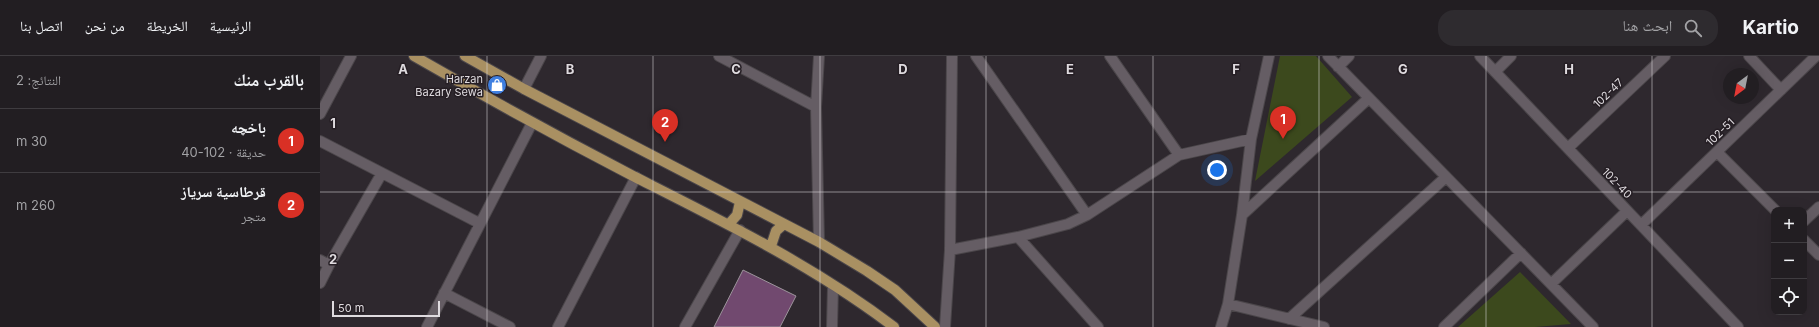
<!DOCTYPE html>
<html lang="ar">
<meta charset="utf-8">
<style>
body{margin:0;font-family:Inter,"Noto Naskh Arabic",sans-serif;background:#2e2b2f;color:#f1f3f6;direction:rtl}
.controls{position:absolute;right:12px;bottom:12px;display:grid;overflow:hidden;border-radius:8px;box-shadow:0 4px 16px #0002}
.controls button{width:36px;height:36px;display:grid;place-items:center;padding:0;border:0;border-bottom:1px solid #3f3c40;background:#221e22;color:#f1f3f6;font:20px sans-serif}
.compass{position:absolute;left:1403px;top:12px;width:36px;height:36px;border-radius:50%;background:#221e22;box-shadow:0 4px 16px #0002;rotate:212deg}
.scale{position:absolute;left:12px;bottom:10px;width:108px;box-sizing:border-box;padding-left:4px;border:2px solid #dfdbdf;border-top:0;font-size:11px;line-height:14px;white-space:nowrap;color:#dfdbdf;-webkit-text-stroke:3px #251e24;paint-order:stroke}
.you{position:absolute;left:897px;top:114px;width:14px;height:14px;margin:-10px;border:3px solid #fff;border-radius:50%;background:#1a73e8;box-shadow:0 0 0 6px #1a73e833}
.badge{display:grid;place-items:center;width:26px;height:26px;border-radius:50%;background:#d93025;color:#fff;font-size:13px;font-weight:700}
.pin{position:absolute;translate:-50% -33px;filter:drop-shadow(0 1px 2px #0008)}
.pin::after{content:'';position:absolute;top:21px;width:14px;height:12px;background:inherit;clip-path:polygon(0 0,100% 0,50% 100%)}
.list{margin:0;padding:0;list-style:none}
h2{display:flex;justify-content:space-between;align-items:center;height:52px;margin:0;padding:0 16px;font-size:17px}
h2 small{font-size:13px;font-weight:400;color:#a2a2a5}
.list li{display:grid;grid-template-columns:26px 1fr auto;gap:12px;align-items:center;box-sizing:border-box;height:64px;padding:0 16px;border-top:1px solid #3f3c40}
.list b{display:block;font-size:15px;white-space:nowrap}
.list p{margin:0;font-size:13px;white-space:nowrap;color:#a2a2a5}
.list em{font-size:13px;font-style:normal;color:#a2a2a5}
.icon{flex:none;width:22px;height:22px;fill:none;stroke:currentColor;stroke-width:2;stroke-linecap:round;stroke-linejoin:round}
.map{position:relative;flex:none;width:1499px;height:271px;overflow:hidden;direction:ltr}
header{display:flex;align-items:center;gap:24px;box-sizing:border-box;height:56px;padding:0 20px;background:#221e22;border-bottom:1px solid #3f3c40}
header strong{font-size:19px}
nav{display:flex;gap:22px;margin-inline-start:auto;font-size:14px}
.search{width:280px;height:36px;background:#2e2b2f;display:flex;align-items:center;gap:10px;box-sizing:border-box;padding:0 14px;border-radius:16px;color:#a2a2a5;font-size:15px}
main{display:flex}
aside{flex:1;background:#221e22}
.map>svg:first-child{display:block}
.green{fill:#3c491d}
.building{fill:#71496f;stroke:#9c949b}
.lines{fill:none;stroke-linecap:round;stroke-linejoin:round}
.minor-casing{stroke:#4b464a;stroke-width:12}
.major-casing{stroke:#4b464a;stroke-width:12}
.minor{stroke:#655d64;stroke-width:10}
.major{stroke:#a99062;stroke-width:10}
.grid{fill:none;stroke:#dfdbdf;stroke-width:1;stroke-opacity:0.55}
.labels{text-anchor:middle;stroke-width:3;stroke-linejoin:round;paint-order:stroke}
.poi-label{font-size:11px;fill:#dfdbdf;stroke:#251e24;text-anchor:end}
.street-label{font-size:11px;fill:#dfdbdf;stroke:#251e24}
.grid-label{font-size:13px;text-anchor:middle;font-weight:bold;fill:#dfdbdf;stroke:#251e24;stroke-width:3;stroke-linejoin:round;paint-order:stroke}
</style>
<header>
<strong>Kartio</strong>
<div class="search"><svg class="icon" aria-label="search" viewBox="0 0 24 24"><circle cx="10" cy="10" r="6"/><path d="M15 15l6 6"/></svg>ابحث هنا</div>
<nav><a>الرئيسية</a><a>الخريطة</a><a>من نحن</a><a>اتصل بنا</a></nav>
</header>
<main>
<div class="map">
<svg width="1499" height="271" viewBox="0 0 1499 271">
<rect width="100%" height="100%" fill="#2e282e"/>
<path class="green" d="M 960,0 L 996,0 L 1032,41 L 935,125 Z
M 1200,216 L 1251,268 L 1215,271 L 1138,271 Z"/>
<path class="building" d="M 423,214 L 476,240 L 460,271 L 394,271 Z"/>
<g class="lines">
<defs>
<path id="minor" d="M 399,0 L 496,51
M 499,0 L 496,51 L 499,186
M 656,0 L 767,159
M 790,0 L 859,99
M 1008,0 L 1273,271
M 1160,0 L 1418,271
M 1429,0 L 1461,34
M 1018,11 L 1029,0
M 1175,16 L 1191,0
M 204,33 L 221,0
M 0,58 L 31,0
M 0,85 L 159,167
M 1248,92 L 1345,0
M 1397,96 L 1455,154
M 922,159 L 1049,42
M 1484,165 L 1499,151
M 1321,169 L 1496,0
M 698,181 L 778,271
M 1484,184 L 1499,199
M 630,194 L 698,181 L 748,168 L 767,159 L 859,99 L 931,83
M 0,204 L 9,209 L 62,117
M 0,227 L 9,209
M 1231,228 L 1307,155
M 124,237 L 190,271
M 908,248 L 1004,271
M 969,263 L 1126,121
M 107,271 L 212,67
M 238,271 L 316,121
M 365,271 L 420,174
M 512,271 L 513,230
M 625,271 L 630,194 L 632,0
M 901,271 L 908,248 L 922,159 L 931,83 L 949,0
M 1124,271 L 1201,197"/>
<path id="major" d="M 94,0 C 167,42 240,82 315,121 C 404,166 494,210 574,271
M 145,0 L 204,33 L 499,186 L 547,215 L 575,234 L 615,271
M 409,168 L 417,159 L 420,146
M 451,190 L 456,175 L 464,168"/>
</defs>
<use href="#minor" class="minor-casing"/>
<use href="#major" class="major-casing"/>
<use href="#minor" class="minor"/>
<use href="#major" class="major"/>
</g>
<path class="grid" d="M 167,0 L 167,271M 333,0 L 333,271M 500,0 L 500,271M 666,0 L 666,271M 833,0 L 833,271M 999,0 L 999,271M 1166,0 L 1166,271M 1332,0 L 1332,271M 0,136 L 1499,136"/>
<defs>
<symbol id="shop-disc" viewBox="-11 -11 22 22"><circle r="9.5" fill="#3f7fe0" stroke="#251e24"/><path d="M-5-2.5h2.3a2.7 3.5 0 0 1 5.4 0H5L5.5 6h-11ZM-1.5-2.5h3a1.5 2.3 0 0 0-3 0Z" fill="#fff"/></symbol>
</defs>
<g fill-rule="evenodd">
<use href="#shop-disc" x="166" y="18" width="22" height="22"/>
</g>
<g class="labels">
<g class="poi-label">
<text x="163" y="27">Harzan<tspan x="163" dy="13">Bazary Sewa</tspan></text>
</g>
<g class="street-label">
<text transform="translate(1288 37) rotate(-44)" y="4">102-47</text>
<text transform="translate(1400 76) rotate(-44)" y="4">102-51</text>
<text transform="translate(1297 127) rotate(46)" y="4">102-40</text>
</g>
</g>
<g class="grid-label">
<text x="83" y="18">A</text>
<text x="250" y="18">B</text>
<text x="416" y="18">C</text>
<text x="583" y="18">D</text>
<text x="750" y="18">E</text>
<text x="916" y="18">F</text>
<text x="1083" y="18">G</text>
<text x="1249" y="18">H</text>
<text x="13" y="72">1</text>
<text x="13" y="208">2</text>
</g>
</svg>
<div class="controls">
<button>+</button>
<button>−</button>
<button><svg class="icon" aria-label="locate" viewBox="0 0 24 24"><circle cx="12" cy="12" r="6"/><path d="M12 2v4M12 18v4M2 12h4M18 12h4"/></svg></button>
</div>
<svg class="compass" viewBox="-18 -18 36 36"><path d="M0-13l5 13h-10z" fill="#e53935"/><path d="M0 13l5-13h-10z" fill="#a2a2a5"/></svg>
<div class="scale">50 m</div>
<div class="you"></div>
<div class="pin badge" style="left:963px;top:83px">1</div>
<div class="pin badge" style="left:345px;top:86px">2</div>
</div>
<aside>
<h2>بالقرب منك<small>النتائج: 2</small></h2>
<ul class="list">
<li><span class="badge">1</span><div><b>باخچە</b><p>حديقة · 102-40</p></div><em>30 m</em></li>
<li><span class="badge">2</span><div><b>قرطاسية سرياز</b><p>متجر</p></div><em>260 m</em></li>
</ul>
</aside>
</main>
